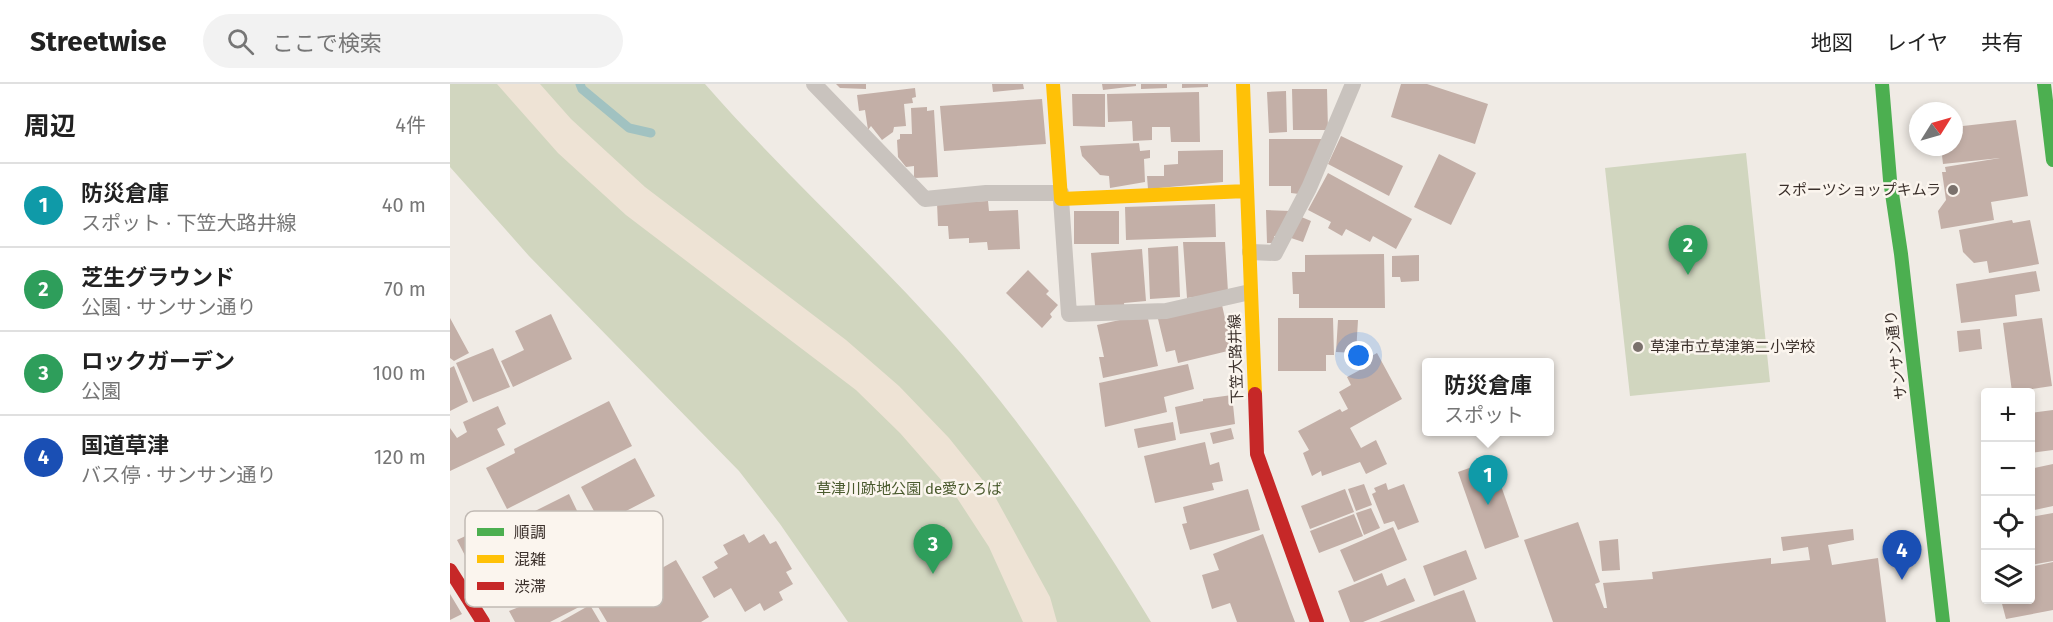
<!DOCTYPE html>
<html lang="ja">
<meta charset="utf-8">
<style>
body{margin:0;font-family:"Fira Sans","Noto Sans JP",sans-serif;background:#f2f2f2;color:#222}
.controls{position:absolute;right:18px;bottom:18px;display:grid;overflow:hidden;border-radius:6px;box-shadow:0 3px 9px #0003}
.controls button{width:54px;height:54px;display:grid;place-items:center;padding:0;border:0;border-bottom:2px solid #e0e0e0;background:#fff;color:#222;font:30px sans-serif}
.compass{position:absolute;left:1459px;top:18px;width:54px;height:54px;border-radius:50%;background:#fff;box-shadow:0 3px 9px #0003;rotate:53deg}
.you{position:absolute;left:909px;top:272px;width:21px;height:21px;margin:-15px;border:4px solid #fff;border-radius:50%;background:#1a73e8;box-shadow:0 0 0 9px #1a73e833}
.badge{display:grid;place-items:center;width:39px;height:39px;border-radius:50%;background:#b45309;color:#fff;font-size:20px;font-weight:700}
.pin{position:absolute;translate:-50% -50px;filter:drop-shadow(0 2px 3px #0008)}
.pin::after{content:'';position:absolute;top:32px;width:21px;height:18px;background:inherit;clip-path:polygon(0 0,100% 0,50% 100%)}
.popup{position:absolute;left:972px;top:274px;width:132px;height:78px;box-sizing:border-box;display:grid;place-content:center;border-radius:6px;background:#fff;filter:drop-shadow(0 2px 4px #0005);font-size:20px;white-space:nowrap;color:#767676}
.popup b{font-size:22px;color:#222}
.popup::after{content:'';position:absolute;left:50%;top:100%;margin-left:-12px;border:12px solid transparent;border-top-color:#fff}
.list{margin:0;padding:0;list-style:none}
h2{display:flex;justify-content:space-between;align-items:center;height:78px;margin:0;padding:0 24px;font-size:26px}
h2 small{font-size:20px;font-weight:400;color:#767676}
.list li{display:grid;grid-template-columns:39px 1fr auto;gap:18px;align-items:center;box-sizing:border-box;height:84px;padding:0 24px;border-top:2px solid #e0e0e0}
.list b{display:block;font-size:22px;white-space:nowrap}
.list p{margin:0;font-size:20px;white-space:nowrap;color:#767676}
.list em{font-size:20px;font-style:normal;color:#767676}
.icon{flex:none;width:33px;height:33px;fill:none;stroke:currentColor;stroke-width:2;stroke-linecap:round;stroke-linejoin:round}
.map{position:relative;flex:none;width:1603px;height:538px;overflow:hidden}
header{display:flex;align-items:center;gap:36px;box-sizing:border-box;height:84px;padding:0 30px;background:#fff;border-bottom:2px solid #e0e0e0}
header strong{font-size:28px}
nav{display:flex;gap:33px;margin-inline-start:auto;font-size:21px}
.search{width:420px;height:54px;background:#f2f2f2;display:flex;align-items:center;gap:15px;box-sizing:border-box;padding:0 21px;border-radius:33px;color:#767676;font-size:22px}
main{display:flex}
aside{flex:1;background:#fff}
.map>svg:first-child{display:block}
.green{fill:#d1d6bf}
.plaza{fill:#eee3d5}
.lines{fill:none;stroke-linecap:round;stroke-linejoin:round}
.stream{stroke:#a1c2c1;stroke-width:9}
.building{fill:#c3afa7}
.lane{stroke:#c9c3be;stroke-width:16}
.fast{stroke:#4caf50;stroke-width:14}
.slow{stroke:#ffc107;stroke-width:14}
.jam{stroke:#c62828;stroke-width:14}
.poi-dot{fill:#7a716c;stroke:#fbf5ee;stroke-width:2}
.labels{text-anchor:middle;stroke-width:5;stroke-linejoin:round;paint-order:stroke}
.poi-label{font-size:15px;fill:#3b302b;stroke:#fbf5ee;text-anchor:end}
.street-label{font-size:15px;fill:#3b302b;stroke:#fbf5ee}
.park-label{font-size:15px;fill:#4a5a2e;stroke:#fbf5ee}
.key{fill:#fbf5ee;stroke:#c1bab4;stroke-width:1.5}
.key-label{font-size:16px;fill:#3b302b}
</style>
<header>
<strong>Streetwise</strong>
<div class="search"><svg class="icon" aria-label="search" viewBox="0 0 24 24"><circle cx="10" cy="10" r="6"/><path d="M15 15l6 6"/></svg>ここで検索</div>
<nav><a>地図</a><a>レイヤ</a><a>共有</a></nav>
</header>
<main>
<aside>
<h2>周辺<small>4件</small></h2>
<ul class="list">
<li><span class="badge" style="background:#0f9aa8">1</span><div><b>防災倉庫</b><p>スポット · 下笠大路井線</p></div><em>40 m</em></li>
<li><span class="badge" style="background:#2e9e5b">2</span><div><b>芝生グラウンド</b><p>公園 · サンサン通り</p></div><em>70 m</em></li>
<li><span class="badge" style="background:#2e9e5b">3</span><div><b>ロックガーデン</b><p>公園</p></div><em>100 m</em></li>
<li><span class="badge" style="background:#1a4fb4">4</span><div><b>国道草津</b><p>バス停 · サンサン通り</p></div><em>120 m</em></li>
</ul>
</aside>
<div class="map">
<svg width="1603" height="538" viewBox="0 0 1603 538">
<rect width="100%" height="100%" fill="#f0ebe5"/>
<path class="green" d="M 0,0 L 255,0 C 331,87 417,164 494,250 C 572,337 640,437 701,538 L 398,538 L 330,440 L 289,387 L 79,172 L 0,83 Z
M 1296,69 L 1320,298 L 1180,312 L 1155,84 Z"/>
<path class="plaza" d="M 47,0 L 90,0 L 121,35 L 195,103 L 396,256 L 449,302 L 499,354 L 543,409 L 600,513 L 607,538 L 573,538 L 539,463 L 507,414 L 450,349 L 406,306 L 176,131 L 108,69 Z"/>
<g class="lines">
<path class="stream" d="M 130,0 L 132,5 L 179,44 L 201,49"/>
</g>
<path class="building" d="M 386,0 L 416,0 L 416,5 L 390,4 Z
M 542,0 L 573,0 L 574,5 L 543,8 Z
M 652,0 L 686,0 L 686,2 L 653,6 Z
M 691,0 L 717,0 L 717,4 L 691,5 Z
M 732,0 L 758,0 L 758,3 L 732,4 Z
M 951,0 L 977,0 L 1038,20 L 1025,60 L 941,33 Z
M 465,4 L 466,13 L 462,14 L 463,19 L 454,20 L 456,42 L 444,43 L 443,48 L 432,56 L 421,42 L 418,46 L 415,26 L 409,27 L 407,11 Z
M 842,5 L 877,5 L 878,46 L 843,46 Z
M 836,7 L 837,48 L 819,49 L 817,8 Z
M 749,8 L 750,58 L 721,58 L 720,43 L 702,43 L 702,56 L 683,57 L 682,37 L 658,38 L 657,10 Z
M 622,10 L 655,10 L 655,43 L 623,42 Z
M 592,15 L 596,60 L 494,67 L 490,22 Z
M 477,23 L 477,27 L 484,26 L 488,93 L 464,94 L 464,82 L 456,83 L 448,73 L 447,56 L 450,55 L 450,50 L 462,50 L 461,24 Z
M 1566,36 L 1578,112 L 1541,118 L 1544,136 L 1491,145 L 1488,127 L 1496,116 L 1492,88 L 1496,88 L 1495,83 L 1550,74 L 1493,80 L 1491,63 L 1504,63 L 1504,43 Z
M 891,52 L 953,82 L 939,112 L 878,80 Z
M 819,55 L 873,55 L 849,110 L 841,109 L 841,102 L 819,102 Z
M 689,59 L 690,67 L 700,66 L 700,74 L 694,75 L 695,98 L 660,104 L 659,92 L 650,91 L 632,72 L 630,62 Z
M 773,66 L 773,98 L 698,105 L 697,92 L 714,92 L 714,81 L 728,80 L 728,67 Z
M 989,70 L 1026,89 L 1001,141 L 964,123 Z
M 878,89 L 962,135 L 946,165 L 923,152 L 920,158 L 896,145 L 892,152 L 878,144 L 881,138 L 858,126 Z
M 538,117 L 539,127 L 568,126 L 570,165 L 538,166 L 537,158 L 519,159 L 519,154 L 499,155 L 498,142 L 488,142 L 487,119 Z
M 765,120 L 766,153 L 676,156 L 675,123 Z
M 816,126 L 840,127 L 830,152 L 824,152 L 824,159 L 817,159 Z
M 624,127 L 669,127 L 669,160 L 624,160 Z
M 849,132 L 861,137 L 853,158 L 841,154 Z
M 1562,136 L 1563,139 L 1580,136 L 1589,180 L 1539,189 L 1537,177 L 1524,179 L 1513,168 L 1509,146 Z
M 733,158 L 775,158 L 778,208 L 737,214 Z
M 728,162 L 730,213 L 700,215 L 698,164 Z
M 692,165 L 696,217 L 674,219 L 675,226 L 645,222 L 641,169 Z
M 934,170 L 935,224 L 849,224 L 849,210 L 843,210 L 842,188 L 855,188 L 855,171 Z
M 969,171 L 969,197 L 951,198 L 950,193 L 942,193 L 942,172 Z
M 578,186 L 599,207 L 596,210 L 608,221 L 600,230 L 602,233 L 592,244 L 556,209 Z
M 1586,187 L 1590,207 L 1565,211 L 1567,232 L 1511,239 L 1506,200 Z
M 772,221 L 782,266 L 728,279 L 725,266 L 716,268 L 708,235 Z
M 101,230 L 122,275 L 63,303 L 51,277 L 74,266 L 65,247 Z
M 697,230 L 708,282 L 653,294 L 649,273 L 654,273 L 647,241 Z
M 0,234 L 19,269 L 4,277 L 0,274 Z
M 828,234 L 883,234 L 884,271 L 876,271 L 876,287 L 828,287 Z
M 1592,234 L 1602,302 L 1562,308 L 1553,239 Z
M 888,236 L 908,236 L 906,269 L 886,268 Z
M 1530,245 L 1532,265 L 1509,268 L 1507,247 Z
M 43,264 L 60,303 L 23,318 L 6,279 Z
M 927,269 L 952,315 L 900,344 L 911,364 L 926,356 L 937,380 L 916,390 L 910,378 L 872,392 L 871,387 L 862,392 L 853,369 L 859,366 L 848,347 L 890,325 L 892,328 L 898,325 L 889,308 L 901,301 L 897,293 L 921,280 L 918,274 Z
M 738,280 L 744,305 L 714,313 L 717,328 L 655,343 L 649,299 Z
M 4,282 L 18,318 L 0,327 L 0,284 Z
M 782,311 L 785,340 L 730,350 L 725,323 L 753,317 L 753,315 Z
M 159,317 L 182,362 L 57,425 L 36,384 L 65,369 L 64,365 Z
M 48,322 L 56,340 L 47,345 L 55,361 L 0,387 L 0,344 L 7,354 L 17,348 L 13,338 Z
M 1603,326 L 1603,366 L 1580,369 L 1580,329 Z
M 723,338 L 726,356 L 688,364 L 684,345 Z
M 781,344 L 784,355 L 763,360 L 760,349 Z
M 755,358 L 760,381 L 769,378 L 773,397 L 762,399 L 764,406 L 705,419 L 694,372 Z
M 185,374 L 205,412 L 151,440 L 131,403 Z
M 1042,376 L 1069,453 L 1035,465 L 1008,388 Z
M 1603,380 L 1603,422 L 1580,427 L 1580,385 Z
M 936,399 L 938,406 L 954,400 L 969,438 L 948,446 L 944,437 L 934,440 L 922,410 L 926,408 L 924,404 Z
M 914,400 L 922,421 L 906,427 L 898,405 Z
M 798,405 L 810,446 L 740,466 L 732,440 L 737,439 L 733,423 Z
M 895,405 L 904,428 L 860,445 L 851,422 Z
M 119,410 L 131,435 L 90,456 L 77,431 Z
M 921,424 L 930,444 L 914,451 L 906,429 Z
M 64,429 L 82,466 L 32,490 L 28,485 L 23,487 L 7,456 Z
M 1603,429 L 1603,477 L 1580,481 L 1580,433 Z
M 904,430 L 913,452 L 869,469 L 860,447 Z
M 1128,438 L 1150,498 L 1145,500 L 1154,524 L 1157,524 L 1153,499 L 1203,495 L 1202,488 L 1268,480 L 1321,474 L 1321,480 L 1360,476 L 1358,463 L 1333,467 L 1331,453 L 1403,445 L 1404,456 L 1378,461 L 1382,481 L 1428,474 L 1436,538 L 1103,538 L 1074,456 Z
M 943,443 L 957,476 L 904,498 L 890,466 Z
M 294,450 L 299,459 L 314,450 L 320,460 L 326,457 L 342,485 L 336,488 L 343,500 L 329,508 L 333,516 L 314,527 L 310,519 L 295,528 L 281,504 L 264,514 L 252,493 L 268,484 L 264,478 L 278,470 L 273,461 Z
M 813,450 L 840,525 L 845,538 L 787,538 L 780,519 L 762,525 L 752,491 L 769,486 L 763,470 Z
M 1168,455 L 1170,486 L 1152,487 L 1149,457 Z
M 106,456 L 119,481 L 75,504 L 68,491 L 64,493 L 58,481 Z
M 1016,466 L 1027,495 L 984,512 L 973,482 Z
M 147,475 L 154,490 L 123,506 L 131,522 L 100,538 L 65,538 L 59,527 L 69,523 L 66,516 Z
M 226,476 L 259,533 L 251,538 L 157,538 L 147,521 Z
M 1603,478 L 1603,526 L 1556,535 L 1551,516 L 1580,516 L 1580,483 Z
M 932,489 L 937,502 L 955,494 L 965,517 L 913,538 L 900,538 L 888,507 Z
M 1014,506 L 1026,538 L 929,538 L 997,512 Z
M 0,510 L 12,530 L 0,536 Z
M 140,521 L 150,538 L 110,538 Z"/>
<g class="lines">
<path class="lane" d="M 364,0 L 475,115 L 536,109 L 611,109
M 611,115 L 619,230 L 716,227 L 800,208
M 800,168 L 825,169 L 859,104 L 903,0"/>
<path class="fast" d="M 1432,0 L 1440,96 L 1451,170 L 1493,538
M 1594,0 L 1603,76"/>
<path class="slow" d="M 603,0 L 611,115 L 797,107
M 793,0 L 805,310"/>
<path class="jam" d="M 805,310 L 807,370 L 867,538
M 0,486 L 33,538"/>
</g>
<g class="poi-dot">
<circle cx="1503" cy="106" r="6"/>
<circle cx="1188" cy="263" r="6"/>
</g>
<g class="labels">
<g class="poi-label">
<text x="1491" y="111">スポーツショップキムラ</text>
<text x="1200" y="268" text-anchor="start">草津市立草津第二小学校</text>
</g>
<g class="street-label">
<text transform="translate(1446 271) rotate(-97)" y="5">サンサン通り</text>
<text transform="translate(786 275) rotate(-92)" y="5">下笠大路井線</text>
</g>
<g class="park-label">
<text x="459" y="410">草津川跡地公園 de愛ひろば</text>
</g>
</g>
<rect x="15" y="427" width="198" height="96" rx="9" class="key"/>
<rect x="27" y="444" width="27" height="8" fill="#4caf50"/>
<rect x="27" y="471" width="27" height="8" fill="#ffc107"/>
<rect x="27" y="498" width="27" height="8" fill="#c62828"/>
<g class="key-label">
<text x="64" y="454">順調</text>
<text x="64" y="481">混雑</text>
<text x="64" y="508">渋滞</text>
</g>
</svg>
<div class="controls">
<button>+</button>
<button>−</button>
<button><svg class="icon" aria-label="locate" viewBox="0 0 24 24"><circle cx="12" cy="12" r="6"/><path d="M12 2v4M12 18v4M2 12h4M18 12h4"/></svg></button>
<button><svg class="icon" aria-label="layers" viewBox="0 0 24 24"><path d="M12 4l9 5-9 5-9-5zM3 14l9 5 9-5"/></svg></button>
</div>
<svg class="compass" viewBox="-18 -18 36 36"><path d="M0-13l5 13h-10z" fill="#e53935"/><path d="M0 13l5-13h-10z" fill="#767676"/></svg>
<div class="you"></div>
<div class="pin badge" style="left:1038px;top:421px;background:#0f9aa8">1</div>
<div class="popup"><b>防災倉庫</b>スポット</div>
<div class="pin badge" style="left:1238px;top:191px;background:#2e9e5b">2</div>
<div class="pin badge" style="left:483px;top:490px;background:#2e9e5b">3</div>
<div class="pin badge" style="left:1452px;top:496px;background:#1a4fb4">4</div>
</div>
</main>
